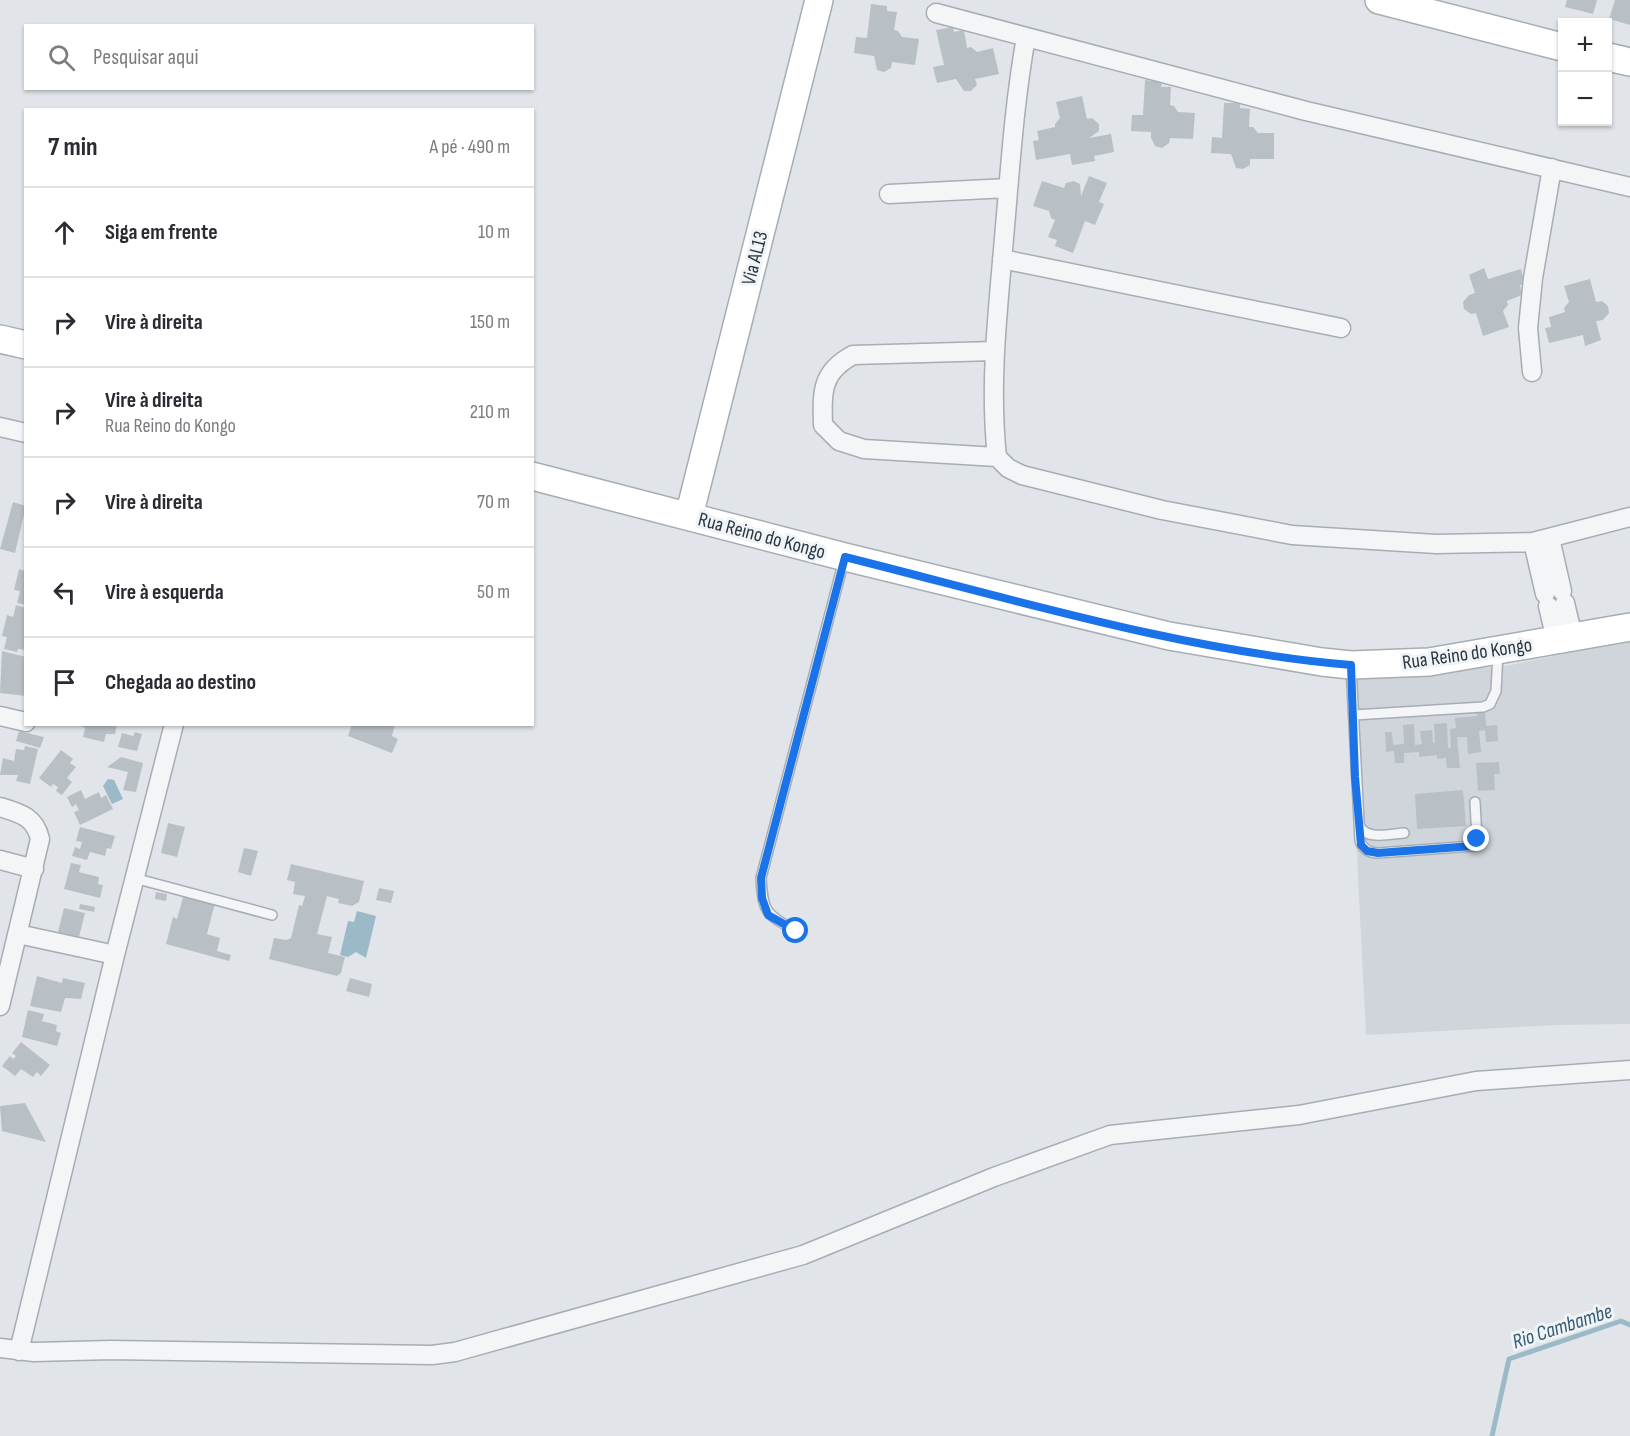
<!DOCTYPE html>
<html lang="pt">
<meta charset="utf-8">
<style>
body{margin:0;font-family:"Sofia Sans Condensed",sans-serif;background:#f7f7f7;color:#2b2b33}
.controls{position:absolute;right:18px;top:18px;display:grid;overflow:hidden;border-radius:0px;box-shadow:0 2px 4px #0004}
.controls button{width:54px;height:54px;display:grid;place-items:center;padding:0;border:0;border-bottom:2px solid #e1e1e2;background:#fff;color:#2b2b33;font:30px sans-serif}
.stop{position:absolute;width:18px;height:18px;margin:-14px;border:4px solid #1a73e8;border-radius:50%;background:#fff}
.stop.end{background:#1a73e8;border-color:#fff;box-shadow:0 2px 6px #0008}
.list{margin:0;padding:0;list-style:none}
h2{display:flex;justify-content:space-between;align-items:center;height:78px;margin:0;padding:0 24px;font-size:26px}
h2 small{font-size:20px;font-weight:400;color:#7c7c81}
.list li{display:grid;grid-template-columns:39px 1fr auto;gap:18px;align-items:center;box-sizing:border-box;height:90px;padding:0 24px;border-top:2px solid #e1e1e2}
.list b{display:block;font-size:22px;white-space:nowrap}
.list p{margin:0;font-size:20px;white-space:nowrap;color:#7c7c81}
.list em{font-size:20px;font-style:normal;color:#7c7c81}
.icon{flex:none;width:33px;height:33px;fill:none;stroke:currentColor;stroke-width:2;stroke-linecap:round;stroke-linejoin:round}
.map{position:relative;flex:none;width:1630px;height:1436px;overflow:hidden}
.search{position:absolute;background:#fff;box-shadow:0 2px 4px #0004;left:24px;top:24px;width:510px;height:66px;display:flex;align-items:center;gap:15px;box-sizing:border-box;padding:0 21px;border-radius:0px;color:#7c7c81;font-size:22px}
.panel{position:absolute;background:#fff;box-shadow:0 2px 4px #0004;left:24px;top:108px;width:510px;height:618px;border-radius:0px}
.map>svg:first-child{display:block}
.built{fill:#cfd5db}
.water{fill:#9cb9c8}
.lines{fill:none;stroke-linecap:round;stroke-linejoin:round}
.stream{stroke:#9cb9c8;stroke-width:5}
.building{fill:#b8c0c6}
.lane-casing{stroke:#a6adb3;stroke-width:12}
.street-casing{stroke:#a6adb3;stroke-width:21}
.secondary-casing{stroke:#a6adb3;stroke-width:30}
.lane{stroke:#f3f5f7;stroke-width:9}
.street{stroke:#f3f5f7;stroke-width:18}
.secondary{stroke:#fff;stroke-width:27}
.route{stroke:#1a73e8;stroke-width:8}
.labels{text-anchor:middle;stroke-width:6;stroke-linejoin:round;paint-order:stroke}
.street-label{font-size:20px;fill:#293640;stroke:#f0f4f7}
.water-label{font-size:21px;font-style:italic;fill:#345b73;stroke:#f0f4f7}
</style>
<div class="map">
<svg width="1630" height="1436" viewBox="0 0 1630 1436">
<rect width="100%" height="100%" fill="#e1e5e9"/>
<path class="built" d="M 1630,640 L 1630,1024 L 1555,1025 L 1366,1035 L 1348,678 L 1506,666 Z"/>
<path class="water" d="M 108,779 L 114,780 L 123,799 L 112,804 L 103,786 Z
M 357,911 L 376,916 L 366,958 L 356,952 L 348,957 L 340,955 L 348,921 L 354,922 Z"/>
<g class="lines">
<path class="stream" d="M 1492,1436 L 1509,1359 L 1621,1321 L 1630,1325"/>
</g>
<path class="building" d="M 1567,0 L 1597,0 L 1593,14 L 1565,7 Z
M 1615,0 L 1630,0 L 1630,25 L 1609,19 Z
M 871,4 L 887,6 L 887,11 L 897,12 L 894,30 L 898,31 L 902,37 L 919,39 L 915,65 L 892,62 L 891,68 L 884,72 L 877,70 L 874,56 L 854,53 L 856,37 L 867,38 Z
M 953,27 L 954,32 L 964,30 L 967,48 L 971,47 L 977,52 L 993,48 L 999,74 L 975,79 L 977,85 L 971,91 L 964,91 L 956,79 L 937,83 L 933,67 L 944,65 L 936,30 Z
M 1145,80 L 1162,82 L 1161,87 L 1171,87 L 1170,105 L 1174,106 L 1178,112 L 1195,113 L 1193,139 L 1170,138 L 1169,143 L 1162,148 L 1155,146 L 1151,138 L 1151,132 L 1131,131 L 1132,115 L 1143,115 Z
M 1082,96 L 1087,119 L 1092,118 L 1099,124 L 1099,131 L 1089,138 L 1111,134 L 1114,152 L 1094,156 L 1095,161 L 1072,165 L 1070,154 L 1036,160 L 1033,141 L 1039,140 L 1037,131 L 1055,127 L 1055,124 L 1060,118 L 1056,102 Z
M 1224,103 L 1240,103 L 1240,108 L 1250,109 L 1249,127 L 1253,127 L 1258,133 L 1274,133 L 1274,159 L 1250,159 L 1250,165 L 1243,169 L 1236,168 L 1231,154 L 1211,153 L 1212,137 L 1222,138 Z
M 1089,176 L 1107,183 L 1099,202 L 1104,204 L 1095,225 L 1085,221 L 1073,253 L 1055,246 L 1057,240 L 1048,237 L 1055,220 L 1051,218 L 1049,211 L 1033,206 L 1042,181 L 1064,188 L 1066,183 L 1074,181 L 1080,184 L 1081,196 Z
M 1484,268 L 1488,279 L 1521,269 L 1525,284 L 1520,285 L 1522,295 L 1507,301 L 1508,305 L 1503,311 L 1509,327 L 1483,336 L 1476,313 L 1471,314 L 1464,309 L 1463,302 L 1469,295 L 1475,293 L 1469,275 Z
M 1590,279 L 1596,302 L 1602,301 L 1608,306 L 1609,313 L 1603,320 L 1596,321 L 1601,340 L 1585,346 L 1583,335 L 1549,343 L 1545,328 L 1551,327 L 1549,317 L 1565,312 L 1564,308 L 1569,302 L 1564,286 Z
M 13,502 L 26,506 L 15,553 L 0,549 Z
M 19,569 L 26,571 L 26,605 L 17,603 L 20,591 L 14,590 Z
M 16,605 L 26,608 L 26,650 L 18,649 L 17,652 L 4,649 L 7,637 L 2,636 L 7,615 L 13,617 Z
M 2,651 L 26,657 L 26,696 L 0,693 Z
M 1485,710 L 1486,726 L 1497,725 L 1498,741 L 1486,742 L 1485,730 L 1479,731 L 1481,752 L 1468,754 L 1467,737 L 1457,737 L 1460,768 L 1447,768 L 1446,758 L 1437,759 L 1437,755 L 1419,757 L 1419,752 L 1404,753 L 1404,763 L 1395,763 L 1394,751 L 1386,752 L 1385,732 L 1392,732 L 1393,745 L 1404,744 L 1403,725 L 1414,724 L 1415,745 L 1422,744 L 1420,731 L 1432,730 L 1433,743 L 1435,743 L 1434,724 L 1447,723 L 1448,748 L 1451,748 L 1450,729 L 1456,728 L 1455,718 L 1477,716 L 1477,711 Z
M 76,724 L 117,724 L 115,734 L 106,734 L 104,742 L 83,737 L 85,728 Z
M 352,724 L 395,724 L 392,736 L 398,739 L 392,753 L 348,736 Z
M 19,731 L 44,737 L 40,748 L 16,741 Z
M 135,732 L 142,734 L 137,751 L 118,747 L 122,733 L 133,736 Z
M 25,746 L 38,749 L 30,784 L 16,781 L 18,775 L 0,775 L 3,758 L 14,761 L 16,749 L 24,750 Z
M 61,750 L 73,759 L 70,763 L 76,767 L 67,778 L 72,782 L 62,795 L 56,791 L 58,787 L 53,784 L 51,787 L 39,778 Z
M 121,757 L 143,763 L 136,792 L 123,790 L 128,772 L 107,767 Z
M 1499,762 L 1500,774 L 1494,774 L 1495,790 L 1478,791 L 1476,763 Z
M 81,790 L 85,799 L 99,792 L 101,798 L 106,795 L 113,809 L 80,825 L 74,812 L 79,810 L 76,804 L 72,807 L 67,797 Z
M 1463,790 L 1466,826 L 1417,829 L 1415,794 Z
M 168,823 L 185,827 L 177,857 L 161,853 Z
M 80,827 L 115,836 L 111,849 L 107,848 L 105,856 L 90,852 L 87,860 L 72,856 L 75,847 L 80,849 L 82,842 L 76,841 Z
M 244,848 L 258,851 L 251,876 L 238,872 Z
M 71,863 L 81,865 L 79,872 L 99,877 L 98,884 L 103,885 L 100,898 L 64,889 Z
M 291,864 L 364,881 L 359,902 L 352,906 L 338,903 L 339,899 L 327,896 L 317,934 L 332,937 L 328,953 L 345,957 L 341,973 L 337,976 L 269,959 L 274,938 L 286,940 L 291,938 L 299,905 L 302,906 L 305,896 L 293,894 L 295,882 L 287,880 Z
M 379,888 L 394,891 L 391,903 L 376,900 Z
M 156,892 L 167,894 L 166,901 L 155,899 Z
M 184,894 L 215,903 L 207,934 L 220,938 L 217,951 L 231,955 L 229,961 L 166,944 L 173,917 L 177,919 Z
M 80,904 L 95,907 L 94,912 L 79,909 Z
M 64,908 L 85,913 L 77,945 L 56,940 Z
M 37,976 L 62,983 L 63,978 L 85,983 L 81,999 L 65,998 L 61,1012 L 30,1006 Z
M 350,978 L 372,984 L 369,997 L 346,991 Z
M 28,1010 L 44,1014 L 42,1021 L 57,1025 L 56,1031 L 61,1033 L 57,1046 L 22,1037 Z
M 21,1042 L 50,1065 L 41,1076 L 37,1072 L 33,1077 L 21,1069 L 15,1076 L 2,1066 L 10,1056 L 13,1059 L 16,1056 L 12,1053 Z
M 25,1103 L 46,1142 L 2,1131 L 0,1106 Z"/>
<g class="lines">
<defs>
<path id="lane" d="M 1351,666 L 1360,841 C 1363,849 1369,853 1378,853 L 1473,846 L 1477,839 L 1475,802
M 1354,715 L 1483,707 L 1490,704 L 1496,691 L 1498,653
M 1359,824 C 1364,841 1390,834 1404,833
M 134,878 L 272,915
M 796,931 C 766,914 763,913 761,878 L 844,560"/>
<path id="street" d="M 936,13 L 1306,111 L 1630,187
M 1026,37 C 1014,104 1010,171 1004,238 C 998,311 989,383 997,457 L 1008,468 L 1022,475 L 1162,510 L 1292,535 L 1436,544 L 1533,542 L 1630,517
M 889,194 L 1008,188
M 1002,259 L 1341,328
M 994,351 L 853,355 C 821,372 822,392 823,425 L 839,441 L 864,449 L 997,457
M 1532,372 L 1528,328 L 1533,278 L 1552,168
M 0,427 L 26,433
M 1550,538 L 1562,591
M 1533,542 L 1545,594
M 1565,603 L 1573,637
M 1548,606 L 1556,640
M 0,716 L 26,722
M 0,807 C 20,813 35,817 40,839 L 0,1006
M 0,860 L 34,869
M 18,934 L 115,955
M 0,1348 L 34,1352 L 111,1350 L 432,1355 L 455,1352 L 803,1255 L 994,1177 L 1110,1135 L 1299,1115 L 1476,1081 L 1630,1070
M 19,1351 L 115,955 L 174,724"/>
<path id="secondary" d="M 1379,0 L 1562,47
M 1608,57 L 1630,62
M 0,339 L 26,345
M 532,476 L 845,557 L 1169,636 L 1322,662 L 1351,665 L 1429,662 L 1630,627
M 689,516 L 819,0"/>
</defs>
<use href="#lane" class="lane-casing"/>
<use href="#street" class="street-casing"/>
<use href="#secondary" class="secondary-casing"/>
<use href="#lane" class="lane"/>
<use href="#street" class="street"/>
<use href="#secondary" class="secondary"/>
</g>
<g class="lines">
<path class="route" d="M 796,931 L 768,915 L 762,898 L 761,878 L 845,557 C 1009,598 1183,651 1351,665 L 1355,777 L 1361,845 L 1367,851 L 1378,853 L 1473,846 L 1477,839"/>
</g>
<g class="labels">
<g class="street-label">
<text transform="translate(754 258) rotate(-76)" y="7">Via AL13</text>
<text transform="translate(762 535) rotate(15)" y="7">Rua Reino do Kongo</text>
<text transform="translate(1467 653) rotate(-8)" y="7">Rua Reino do Kongo</text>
</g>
<g class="water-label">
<text transform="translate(1562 1326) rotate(-18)" y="7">Rio Cambambe</text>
</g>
</g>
</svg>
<div class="controls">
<button>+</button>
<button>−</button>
</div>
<div class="stop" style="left:796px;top:931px"></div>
<div class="stop end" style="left:1477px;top:839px"></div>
<div class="search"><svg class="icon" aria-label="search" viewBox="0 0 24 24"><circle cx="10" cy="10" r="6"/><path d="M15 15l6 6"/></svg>Pesquisar aqui</div>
<section class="panel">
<h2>7 min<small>A pé · 490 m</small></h2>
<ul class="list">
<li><svg class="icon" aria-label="ahead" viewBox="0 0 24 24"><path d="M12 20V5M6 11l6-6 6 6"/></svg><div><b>Siga em frente</b></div><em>10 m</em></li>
<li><svg class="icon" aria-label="right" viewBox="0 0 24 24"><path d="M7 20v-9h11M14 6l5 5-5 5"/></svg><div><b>Vire à direita</b></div><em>150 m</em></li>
<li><svg class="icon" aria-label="right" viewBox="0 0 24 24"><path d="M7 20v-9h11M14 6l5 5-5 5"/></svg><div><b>Vire à direita</b><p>Rua Reino do Kongo</p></div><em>210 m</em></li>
<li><svg class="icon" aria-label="right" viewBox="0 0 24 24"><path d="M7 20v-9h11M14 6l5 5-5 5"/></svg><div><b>Vire à direita</b></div><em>70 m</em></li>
<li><svg class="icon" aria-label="left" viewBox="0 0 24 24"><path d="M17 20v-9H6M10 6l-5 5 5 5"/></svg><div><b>Vire à esquerda</b></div><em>50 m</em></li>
<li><svg class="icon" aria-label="arrive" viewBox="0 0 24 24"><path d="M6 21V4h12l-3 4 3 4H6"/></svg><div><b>Chegada ao destino</b></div></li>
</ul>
</section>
</div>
